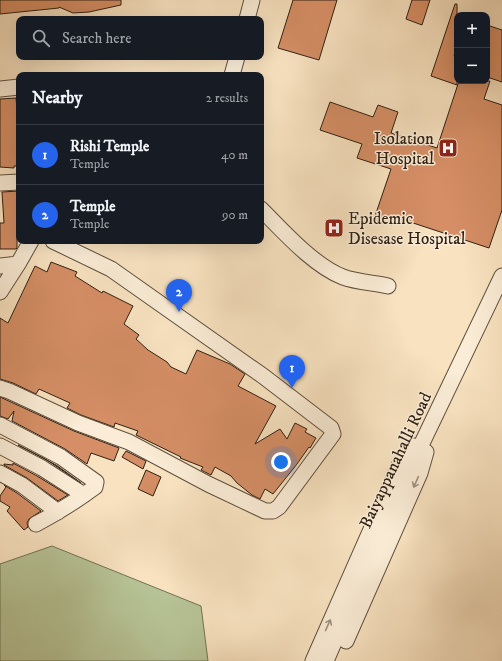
<!DOCTYPE html>
<meta charset="utf-8">
<style>
body{margin:0;font-family:"IM FELL DW Pica",serif;background:#242831;color:#f1f3f6}
.controls{position:absolute;right:12px;top:12px;display:grid;overflow:hidden;border-radius:8px;box-shadow:0 4px 16px #0002}
.controls button{width:36px;height:36px;display:grid;place-items:center;padding:0;border:0;border-bottom:1px solid #363941;background:#171b24;color:#f1f3f6;font:20px sans-serif}
.you{position:absolute;left:281px;top:462px;width:14px;height:14px;margin:-10px;border:3px solid #fff;border-radius:50%;background:#1a73e8;box-shadow:0 0 0 6px #1a73e833}
.badge{display:grid;place-items:center;width:26px;height:26px;border-radius:50%;background:#2563eb;color:#fff;font-size:13px;font-weight:700}
.pin{position:absolute;translate:-50% -33px;filter:drop-shadow(0 1px 2px #0008)}
.pin::after{content:'';position:absolute;top:21px;width:14px;height:12px;background:inherit;clip-path:polygon(0 0,100% 0,50% 100%)}
.list{margin:0;padding:0;list-style:none}
h2{display:flex;justify-content:space-between;align-items:center;height:52px;margin:0;padding:0 16px;font-size:17px}
h2 small{font-size:13px;font-weight:400;color:#9ea1a6}
.list li{display:grid;grid-template-columns:26px 1fr auto;gap:12px;align-items:center;box-sizing:border-box;height:60px;padding:0 16px;border-top:1px solid #363941}
.list b{display:block;font-size:15px;white-space:nowrap}
.list p{margin:0;font-size:13px;white-space:nowrap;color:#9ea1a6}
.list em{font-size:13px;font-style:normal;color:#9ea1a6}
.icon{flex:none;width:22px;height:22px;fill:none;stroke:currentColor;stroke-width:2;stroke-linecap:round;stroke-linejoin:round}
.map{position:relative;flex:none;width:502px;height:661px;overflow:hidden}
.search{position:absolute;background:#171b24;box-shadow:0 4px 16px #0002;left:16px;top:16px;width:248px;height:44px;display:flex;align-items:center;gap:10px;box-sizing:border-box;padding:0 14px;border-radius:8px;color:#9ea1a6;font-size:15px}
.panel{position:absolute;background:#171b24;box-shadow:0 4px 16px #0002;left:16px;top:72px;width:248px;height:172px;border-radius:8px}
.map>svg:first-child{display:block}
.green{fill:#b7c497;stroke:#727256}
.building{fill:#d58e65;stroke:#2e2014}
.lines{fill:none;stroke-linecap:round;stroke-linejoin:round}
.minor-casing{stroke:#60503f;stroke-width:17}
.minor{stroke:#faecd6;stroke-width:15}
.oneway{stroke:#9e907f}
.labels{text-anchor:middle;stroke-width:3;stroke-linejoin:round;paint-order:stroke}
.poi-label{font-size:17px;fill:#2e2014;stroke:#faecd6;text-anchor:end}
.street-label{font-size:17px;fill:#2e2014;stroke:#faecd6}
</style>
<div class="map">
<svg width="502" height="661" viewBox="0 0 502 661">
<rect width="100%" height="100%" fill="#f8e2c0"/>
<filter id="stains"><feTurbulence type="fractalNoise" baseFrequency=".005" numOctaves="4"/><feColorMatrix values="0 0 0 0 .2 0 0 0 0 .09 0 0 0 0 .02 0 0 0 .5 -.17"/></filter>
<radialGradient id="worn" r=".72"><stop offset=".6" stop-color="#630" stop-opacity="0"/><stop offset="1" stop-color="#630" stop-opacity=".3"/></radialGradient>
<path class="green" d="M 52,546 L 201,606 L 208,661 L 0,661 L 0,564 Z"/>
<path class="building" d="M 0,0 L 121,0 L 121,5 L 89,12 L 73,13 L 59,7 L 59,8 L 0,14 Z
M 293,0 L 337,0 L 319,60 L 278,48 Z
M 412,0 L 430,0 L 422,25 L 406,19 Z
M 455,4 L 457,4 L 457,46 L 454,56 L 457,57 L 457,85 L 431,76 Z
M 487,25 L 502,30 L 502,82 L 487,77 Z
M 459,81 L 490,81 L 484,99 L 502,105 L 502,210 L 489,248 L 395,217 L 392,225 L 374,219 L 391,169 L 357,158 L 362,144 L 320,130 L 330,102 L 373,117 L 378,105 L 398,112 L 391,133 L 437,148 Z
M 16,98 L 19,134 L 19,166 L 14,166 L 14,168 L 0,167 L 0,99 Z
M 19,191 L 19,217 L 17,217 L 17,248 L 16,249 L 0,249 L 0,223 L 4,223 L 2,192 Z
M 51,262 L 77,272 L 75,276 L 102,293 L 103,291 L 133,306 L 124,324 L 139,335 L 136,339 L 148,350 L 167,362 L 171,367 L 186,374 L 197,350 L 230,364 L 245,374 L 238,386 L 276,406 L 255,444 L 280,429 L 287,439 L 295,423 L 307,429 L 305,432 L 316,438 L 310,448 L 309,447 L 297,464 L 273,494 L 265,489 L 260,499 L 252,495 L 237,483 L 231,476 L 215,467 L 211,475 L 201,470 L 203,467 L 180,458 L 181,457 L 136,435 L 138,431 L 115,423 L 114,427 L 81,415 L 67,408 L 70,403 L 39,389 L 36,394 L 13,383 L 0,379 L 0,318 L 8,323 L 35,266 L 47,272 Z
M 0,397 L 74,431 L 119,448 L 114,461 L 91,453 L 87,464 L 65,449 L 12,421 L 14,411 L 8,419 L 0,416 Z
M 18,445 L 56,465 L 81,483 L 47,460 Z
M 126,451 L 146,461 L 143,469 L 122,457 Z
M 13,463 L 37,476 L 68,495 L 58,501 L 27,478 L 4,465 L 4,464 L 13,465 Z
M 146,470 L 161,477 L 153,496 L 138,489 Z
M 4,485 L 17,493 L 41,511 L 29,519 L 27,523 L 28,527 L 24,530 L 7,511 L 10,507 L 0,501 L 0,496 L 6,487 Z"/>
<g class="lines">
<defs>
<path id="minor" d="M 247,19 L 252,0
M 232,75 L 237,57
M 0,89 L 19,87
M 0,183 L 19,182
M 261,209 C 283,231 314,266 343,277 C 356,282 375,283 388,286
M 0,266 L 18,264
M 0,292 L 18,264 L 31,241
M 0,388 L 9,391 L 78,423 L 129,442 L 208,484 L 265,511 L 273,511 L 279,507 L 333,434 L 331,428 L 263,376 L 111,269 L 53,241
M 0,425 L 61,457 L 96,482 L 95,487 C 76,501 57,513 36,524
M 0,446 L 42,468 L 84,495
M 0,473 L 22,485 L 58,512
M 346,641 L 420,473 L 426,452
M 313,661 L 399,466 L 414,446
M 326,661 L 402,485 L 502,276"/>
</defs>
<use href="#minor" class="minor-casing"/>
<use href="#minor" class="minor"/>
</g>
<defs><path id="oneway-shaft" d="M-6 0H5M1.5-3L5.5 0L1.5 3" fill="none" stroke-width="1.6" stroke-linecap="round" stroke-linejoin="round"/></defs>
<g class="oneway">
<use href="#oneway-shaft" transform="translate(416 482) rotate(114)"/>
<use href="#oneway-shaft" transform="translate(328 625) rotate(-66)"/>
</g>
<defs>
<symbol id="hospital-square" viewBox="-11 -11 22 22"><rect x="-9" y="-9" width="18" height="18" rx="4" fill="#8f2418" stroke="#faecd6"/><path d="M-5-5h3v3.5h4V-5h3V5h-3V1.5h-4V5h-3Z" fill="#fff"/></symbol>
</defs>
<g fill-rule="evenodd">
<use href="#hospital-square" x="437" y="137" width="22" height="22"/>
<use href="#hospital-square" x="323" y="217" width="22" height="22"/>
</g>
<g class="labels">
<g class="poi-label">
<text x="434" y="144">Isolation<tspan x="434" dy="20">Hospital</tspan></text>
<text x="348" y="224" text-anchor="start">Epidemic<tspan x="348" dy="20">Disesase Hospital</tspan></text>
</g>
<g class="street-label">
<text transform="translate(395 460) rotate(-65)" y="6">Baiyappanahalli Road</text>
</g>
</g>
<rect width="100%" height="100%" filter="url(#stains)"/>
<rect width="100%" height="100%" fill="url(#worn)"/>
</svg>
<div class="controls">
<button>+</button>
<button>−</button>
</div>
<div class="you"></div>
<div class="pin badge" style="left:292px;top:388px">1</div>
<div class="pin badge" style="left:179px;top:312px">2</div>
<div class="search"><svg class="icon" aria-label="search" viewBox="0 0 24 24"><circle cx="10" cy="10" r="6"/><path d="M15 15l6 6"/></svg>Search here</div>
<section class="panel">
<h2>Nearby<small>2 results</small></h2>
<ul class="list">
<li><span class="badge">1</span><div><b>Rishi Temple</b><p>Temple</p></div><em>40 m</em></li>
<li><span class="badge">2</span><div><b>Temple</b><p>Temple</p></div><em>90 m</em></li>
</ul>
</section>
</div>
